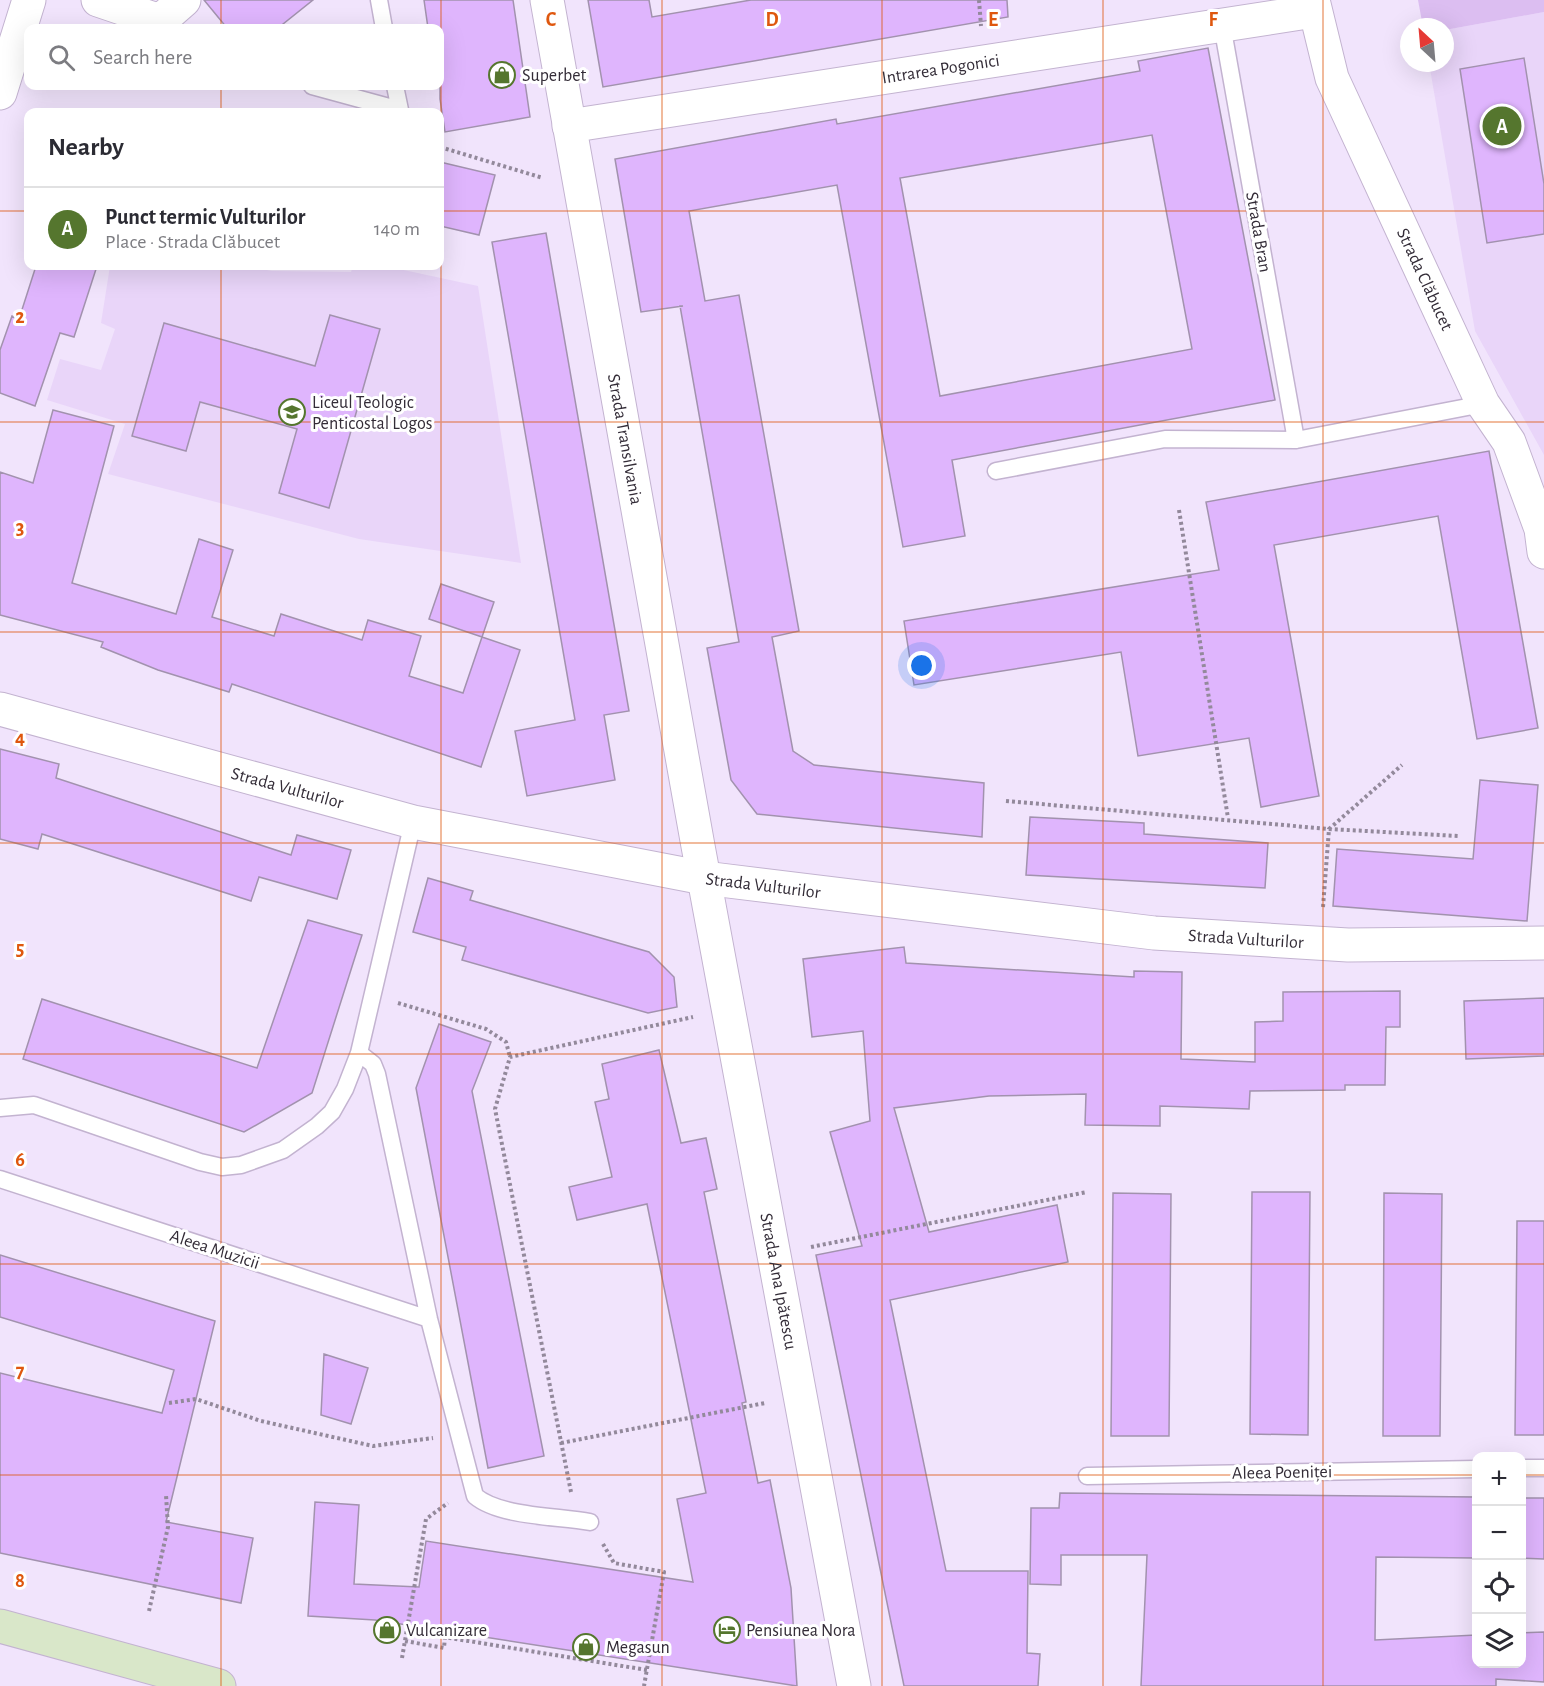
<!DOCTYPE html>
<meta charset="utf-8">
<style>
body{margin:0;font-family:"Alegreya Sans",sans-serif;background:#f7f7f7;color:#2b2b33}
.controls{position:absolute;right:18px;bottom:18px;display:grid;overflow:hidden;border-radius:12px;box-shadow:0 6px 24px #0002}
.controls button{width:54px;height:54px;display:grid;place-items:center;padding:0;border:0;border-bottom:2px solid #e1e1e2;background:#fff;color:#2b2b33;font:30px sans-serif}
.compass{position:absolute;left:1400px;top:18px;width:54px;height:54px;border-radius:50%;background:#fff;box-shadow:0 6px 24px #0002;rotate:334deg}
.you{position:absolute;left:922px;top:666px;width:21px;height:21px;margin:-15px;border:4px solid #fff;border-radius:50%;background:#1a73e8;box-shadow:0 0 0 9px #1a73e833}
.badge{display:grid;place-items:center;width:39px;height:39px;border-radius:50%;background:#55762e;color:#fff;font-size:20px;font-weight:700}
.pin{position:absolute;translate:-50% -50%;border:3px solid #fff;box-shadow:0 2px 6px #0006}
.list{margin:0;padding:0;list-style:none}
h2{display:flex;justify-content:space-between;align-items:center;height:78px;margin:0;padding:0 24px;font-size:26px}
h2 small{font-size:20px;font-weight:400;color:#7c7c81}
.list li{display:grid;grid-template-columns:39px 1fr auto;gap:18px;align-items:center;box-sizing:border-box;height:84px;padding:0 24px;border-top:2px solid #e1e1e2}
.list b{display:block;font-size:22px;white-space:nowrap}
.list p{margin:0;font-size:20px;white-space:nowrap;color:#7c7c81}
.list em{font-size:20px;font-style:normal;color:#7c7c81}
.icon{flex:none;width:33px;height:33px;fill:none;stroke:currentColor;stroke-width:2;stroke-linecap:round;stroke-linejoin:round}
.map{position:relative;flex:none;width:1544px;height:1686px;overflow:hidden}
.search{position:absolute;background:#fff;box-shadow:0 6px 24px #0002;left:24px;top:24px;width:420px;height:66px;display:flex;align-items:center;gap:15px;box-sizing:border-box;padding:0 21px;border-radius:12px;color:#7c7c81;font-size:22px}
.panel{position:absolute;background:#fff;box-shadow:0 6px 24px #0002;left:24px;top:108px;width:420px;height:162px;border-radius:12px}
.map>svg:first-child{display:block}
.built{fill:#e9d5f9}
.green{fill:#dcbef1}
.building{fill:#dfb5fd;stroke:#a292ae;stroke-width:1.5;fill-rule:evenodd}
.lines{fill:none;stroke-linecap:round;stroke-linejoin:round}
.lane-casing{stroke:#c3b3d0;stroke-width:19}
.street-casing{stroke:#c3b3d0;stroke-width:35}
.secondary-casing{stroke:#c3b3d0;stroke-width:35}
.path{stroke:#93899b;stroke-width:4;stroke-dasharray:3 3;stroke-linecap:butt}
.lane{stroke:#fff;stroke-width:16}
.street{stroke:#fff;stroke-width:33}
.secondary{stroke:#d9e7c9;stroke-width:33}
.grid{fill:none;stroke:#df570e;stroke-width:1.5;stroke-opacity:0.55}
.labels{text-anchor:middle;stroke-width:6;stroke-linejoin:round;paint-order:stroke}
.street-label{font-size:18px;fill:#332c37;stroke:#fff}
.poi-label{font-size:18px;fill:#332c37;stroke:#fff;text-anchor:start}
.grid-label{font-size:20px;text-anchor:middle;font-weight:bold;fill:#df570e;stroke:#fff;stroke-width:6;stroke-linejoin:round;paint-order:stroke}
</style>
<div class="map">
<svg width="1544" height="1686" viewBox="0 0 1544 1686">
<rect width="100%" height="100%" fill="#f1e4fc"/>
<path class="built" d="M 1544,12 L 1544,455 L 1475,331 L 1429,63 L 1445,63 L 1445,30 Z
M 110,266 L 247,266 L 272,271 L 351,272 L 353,266 L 385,266 L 478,286 L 521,563 L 359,539 L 108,474 L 125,424 L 47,400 L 60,359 L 101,370 L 115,329 L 101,323 Z"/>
<path class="green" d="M 1418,0 L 1544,0 L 1544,12 L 1445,30 L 1445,27 L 1423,27 Z"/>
<path class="building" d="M 204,0 L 313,0 L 278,28 L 227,28 Z
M 424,0 L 513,0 L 530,117 L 445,132 L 440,99 L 440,28 L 428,28 Z
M 588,0 L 649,0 L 652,17 L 751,0 L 1007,0 L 1008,17 L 603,87 Z
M 1208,48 L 1275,400 L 952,460 L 965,536 L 903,547 L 837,185 L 689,211 L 705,301 L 739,295 L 799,631 L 772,637 L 793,751 L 814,765 L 984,783 L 982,837 L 757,814 L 731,780 L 707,648 L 739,642 L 680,306 L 683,306 L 641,312 L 615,159 L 836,119 L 837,124 L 1140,71 L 1138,61 ZM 1152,135 L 1192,349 L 940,396 L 900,178 Z
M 1524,58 L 1544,184 L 1544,234 L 1487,243 L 1460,69 Z
M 440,162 L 495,175 L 479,235 L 440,226 Z
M 546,233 L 629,711 L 604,715 L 615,780 L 527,796 L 515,731 L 575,720 L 492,242 Z
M 36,266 L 97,266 L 74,337 L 60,333 L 35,406 L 0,393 L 0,350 L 12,316 L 19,319 Z
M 330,315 L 380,329 L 329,508 L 279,493 L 297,429 L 200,402 L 186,451 L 132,436 L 164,323 L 315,366 Z
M 53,410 L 114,426 L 72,583 L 176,614 L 199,539 L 233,550 L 212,617 L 274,636 L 281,614 L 362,640 L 368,620 L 421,636 L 409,676 L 463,693 L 482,637 L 520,650 L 481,767 L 232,684 L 229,692 L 158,670 L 101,647 L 103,642 L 0,615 L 0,472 L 33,483 Z
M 1489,451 L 1538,728 L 1477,739 L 1438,516 L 1274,545 L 1319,796 L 1261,807 L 1249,738 L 1138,756 L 1121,652 L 914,685 L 904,621 L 1219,570 L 1206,502 Z
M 441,584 L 494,602 L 482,637 L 429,619 Z
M 0,749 L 59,764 L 56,778 L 291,855 L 297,835 L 351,850 L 337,899 L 259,877 L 251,901 L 42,834 L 38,849 L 0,839 Z
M 1480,780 L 1538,785 L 1527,921 L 1333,906 L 1337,849 L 1473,859 Z
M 1030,817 L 1144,823 L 1144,834 L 1268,843 L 1265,888 L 1026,875 Z
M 428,878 L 473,891 L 470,900 L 649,952 L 674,977 L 677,1007 L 648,1013 L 462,960 L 466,947 L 413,932 Z
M 308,920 L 362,935 L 312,1093 L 244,1132 L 23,1059 L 42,999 L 257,1068 Z
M 904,947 L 906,963 L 1134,977 L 1134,971 L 1182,972 L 1181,1059 L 1255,1062 L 1255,1022 L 1283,1021 L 1283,992 L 1400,991 L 1400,1027 L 1386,1027 L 1385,1085 L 1345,1085 L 1345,1090 L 1250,1091 L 1249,1109 L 1160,1106 L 1160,1126 L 1085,1125 L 1086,1094 L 989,1096 L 894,1108 L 929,1232 L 1057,1205 L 1068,1262 L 890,1300 L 946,1571 L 1028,1571 L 1027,1653 L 1040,1654 L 1038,1686 L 904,1686 L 816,1255 L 862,1246 L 830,1132 L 870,1121 L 863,1031 L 812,1037 L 803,959 Z
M 1544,998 L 1544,1056 L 1466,1059 L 1464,1001 Z
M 439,1024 L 491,1042 L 472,1091 L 544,1456 L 488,1468 L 416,1088 Z
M 659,1050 L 681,1143 L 706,1138 L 717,1189 L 704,1192 L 746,1402 L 742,1403 L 758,1483 L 770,1480 L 791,1588 L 797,1686 L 375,1620 L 308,1616 L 315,1502 L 359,1505 L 354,1584 L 419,1587 L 426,1541 L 693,1582 L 677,1499 L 706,1493 L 647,1204 L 577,1220 L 569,1187 L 612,1177 L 595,1102 L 609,1099 L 602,1064 Z
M 1252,1192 L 1310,1192 L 1308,1435 L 1250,1434 Z
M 1113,1193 L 1171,1194 L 1169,1436 L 1111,1436 Z
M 1384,1193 L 1442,1194 L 1440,1436 L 1383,1436 Z
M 1517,1221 L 1544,1221 L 1544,1435 L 1515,1435 Z
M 0,1255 L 215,1321 L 166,1522 L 253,1538 L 241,1603 L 0,1553 L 0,1373 L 162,1413 L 174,1370 L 0,1317 Z
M 324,1354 L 368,1368 L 351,1424 L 321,1415 Z
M 1060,1493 L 1476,1497 L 1476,1558 L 1376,1557 L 1375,1640 L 1476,1635 L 1476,1664 L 1521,1664 L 1521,1633 L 1544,1632 L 1544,1682 L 1496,1679 L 1496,1686 L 1141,1686 L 1147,1555 L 1061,1555 L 1061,1585 L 1030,1584 L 1031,1508 L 1059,1508 Z
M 1521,1498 L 1544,1498 L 1544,1559 L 1521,1558 Z"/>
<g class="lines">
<defs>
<path id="lane" d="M 379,0 L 384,28
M 1222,25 L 1296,440
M 312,86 L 400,110 L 395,86
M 996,471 L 1165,439 L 1296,440 L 1483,404
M 359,1053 L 373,1064 L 377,1074 L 429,1319 L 475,1496 C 500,1517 557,1516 590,1522
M 0,1108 L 34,1105 L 200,1162 L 222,1167 L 241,1165 L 283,1150 L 317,1126 L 332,1112 L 345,1089 L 359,1053 L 413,822
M 0,1179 L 429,1319
M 1522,1468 L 1544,1468
M 1087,1476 L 1476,1469"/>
<g id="street">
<path d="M 98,0 L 160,21 L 184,0"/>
<path id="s1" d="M 547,0 L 698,846 L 854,1686"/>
<path id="s2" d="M 1313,0 L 1332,78 L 1483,404 L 1509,442 L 1541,529 L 1544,552"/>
<path d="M 0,93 L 29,0"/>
<path id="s3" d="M 569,126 L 1314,11"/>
<path id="s4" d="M 0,709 L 413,822 L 704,878 L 1154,933 L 1348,945 L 1544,943"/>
</g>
<path id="secondary" d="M 0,1626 L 219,1686"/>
</defs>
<use href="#lane" class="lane-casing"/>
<use href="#street" class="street-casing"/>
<use href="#secondary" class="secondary-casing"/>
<path class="path" d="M 979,0 L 981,26
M 440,147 L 543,178
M 1179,510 L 1228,818
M 1006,801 L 1329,829 L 1458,836
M 1323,907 L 1329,829 L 1402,765
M 398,1003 L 486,1029 L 506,1042 L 510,1057
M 811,1247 L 1087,1192
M 169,1403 L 196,1399 L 261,1421 L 373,1446 L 433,1438
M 561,1443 L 765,1403
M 571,1492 L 495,1109 L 510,1057 L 693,1017
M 603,1544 L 614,1563 L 664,1572 L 644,1686
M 149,1611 L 168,1527 L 166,1495
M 413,1632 L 647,1670
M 405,1641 L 444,1648 L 445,1637
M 402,1658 L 426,1519 L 448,1503"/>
<use href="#lane" class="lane"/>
<use href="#street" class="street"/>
<use href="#secondary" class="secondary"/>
</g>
<path class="grid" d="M 221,0 L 221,28M 441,0 L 441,1686M 662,0 L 662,1686M 882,0 L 882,1686M 1103,0 L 1103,1686M 1323,0 L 1323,1686M 221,86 L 221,112M 0,211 L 28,211M 440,211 L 1544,211M 221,266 L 221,1686M 0,422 L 1544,422M 0,632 L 1544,632M 0,843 L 1544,843M 0,1054 L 1544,1054M 0,1264 L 1544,1264M 0,1475 L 1476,1475M 1522,1475 L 1544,1475"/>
<defs>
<symbol id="shop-ring" viewBox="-11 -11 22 22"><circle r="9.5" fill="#fff" stroke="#55762e" stroke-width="1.5"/><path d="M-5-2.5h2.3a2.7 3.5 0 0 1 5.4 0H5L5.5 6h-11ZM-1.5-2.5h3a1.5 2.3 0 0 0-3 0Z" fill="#55762e"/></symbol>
<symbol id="school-ring" viewBox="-11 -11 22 22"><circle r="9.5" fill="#fff" stroke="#55762e" stroke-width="1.5"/><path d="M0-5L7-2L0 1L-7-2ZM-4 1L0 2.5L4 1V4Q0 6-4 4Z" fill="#55762e"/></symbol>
<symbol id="hotel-ring" viewBox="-11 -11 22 22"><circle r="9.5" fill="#fff" stroke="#55762e" stroke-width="1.5"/><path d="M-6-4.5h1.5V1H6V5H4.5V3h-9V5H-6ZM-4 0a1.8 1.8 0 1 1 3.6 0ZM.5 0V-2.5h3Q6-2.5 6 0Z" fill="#55762e"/></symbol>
</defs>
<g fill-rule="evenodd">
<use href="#shop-ring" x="487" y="60" width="30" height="30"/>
<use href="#school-ring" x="277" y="397" width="30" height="30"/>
<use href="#shop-ring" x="372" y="1615" width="30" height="30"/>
<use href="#hotel-ring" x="712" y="1615" width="30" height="30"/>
<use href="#shop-ring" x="571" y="1632" width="30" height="30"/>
</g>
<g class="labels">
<g class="street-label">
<text dy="6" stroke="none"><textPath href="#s3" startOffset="376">Intrarea Pogonici</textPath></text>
<text transform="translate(1259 232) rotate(80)" y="6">Strada Bran</text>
<text dy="6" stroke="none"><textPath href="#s2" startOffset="302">Strada Clăbucet</textPath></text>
<text dy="6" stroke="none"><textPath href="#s1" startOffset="446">Strada Transilvania</textPath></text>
<text dy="6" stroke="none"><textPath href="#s4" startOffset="298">Strada Vulturilor</textPath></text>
<text dy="6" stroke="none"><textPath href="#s4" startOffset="784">Strada Vulturilor</textPath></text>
<text dy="6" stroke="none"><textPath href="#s4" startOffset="1270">Strada Vulturilor</textPath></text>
<text transform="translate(215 1249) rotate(18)" y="6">Aleea Muzicii</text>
<text dy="6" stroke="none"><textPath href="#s1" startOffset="1302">Strada Ana Ipătescu</textPath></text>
<text transform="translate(1282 1472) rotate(-1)" y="6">Aleea Poeniței</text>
</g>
<g class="poi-label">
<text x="522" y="81">Superbet</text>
<text x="312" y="408">Liceul Teologic<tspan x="312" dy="21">Penticostal Logos</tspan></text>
<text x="406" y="1636">Vulcanizare</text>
<text x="746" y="1636">Pensiunea Nora</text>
<text x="606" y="1653">Megasun</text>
</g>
</g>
<g class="grid-label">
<text x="551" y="26">C</text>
<text x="772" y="26">D</text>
<text x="993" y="26">E</text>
<text x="1213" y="26">F</text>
<text x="20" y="323">2</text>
<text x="20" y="534">3</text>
<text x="20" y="744">4</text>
<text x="20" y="955">5</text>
<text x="20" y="1166">6</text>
<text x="20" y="1377">7</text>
<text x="20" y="1587">8</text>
</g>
</svg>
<div class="controls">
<button>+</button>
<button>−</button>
<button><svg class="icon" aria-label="locate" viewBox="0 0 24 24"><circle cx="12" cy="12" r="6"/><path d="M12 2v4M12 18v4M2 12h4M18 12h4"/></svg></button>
<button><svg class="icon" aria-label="layers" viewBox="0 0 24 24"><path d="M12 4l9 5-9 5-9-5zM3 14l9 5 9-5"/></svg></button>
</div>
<svg class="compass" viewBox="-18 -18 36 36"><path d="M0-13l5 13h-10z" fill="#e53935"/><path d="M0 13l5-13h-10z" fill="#7c7c81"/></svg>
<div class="you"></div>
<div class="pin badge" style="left:1502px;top:126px">A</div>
<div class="search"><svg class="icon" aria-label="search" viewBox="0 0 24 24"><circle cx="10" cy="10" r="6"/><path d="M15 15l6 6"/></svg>Search here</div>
<section class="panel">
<h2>Nearby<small></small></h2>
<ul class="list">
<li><span class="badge">A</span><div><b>Punct termic Vulturilor</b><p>Place · Strada Clăbucet</p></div><em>140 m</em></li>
</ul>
</section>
</div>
